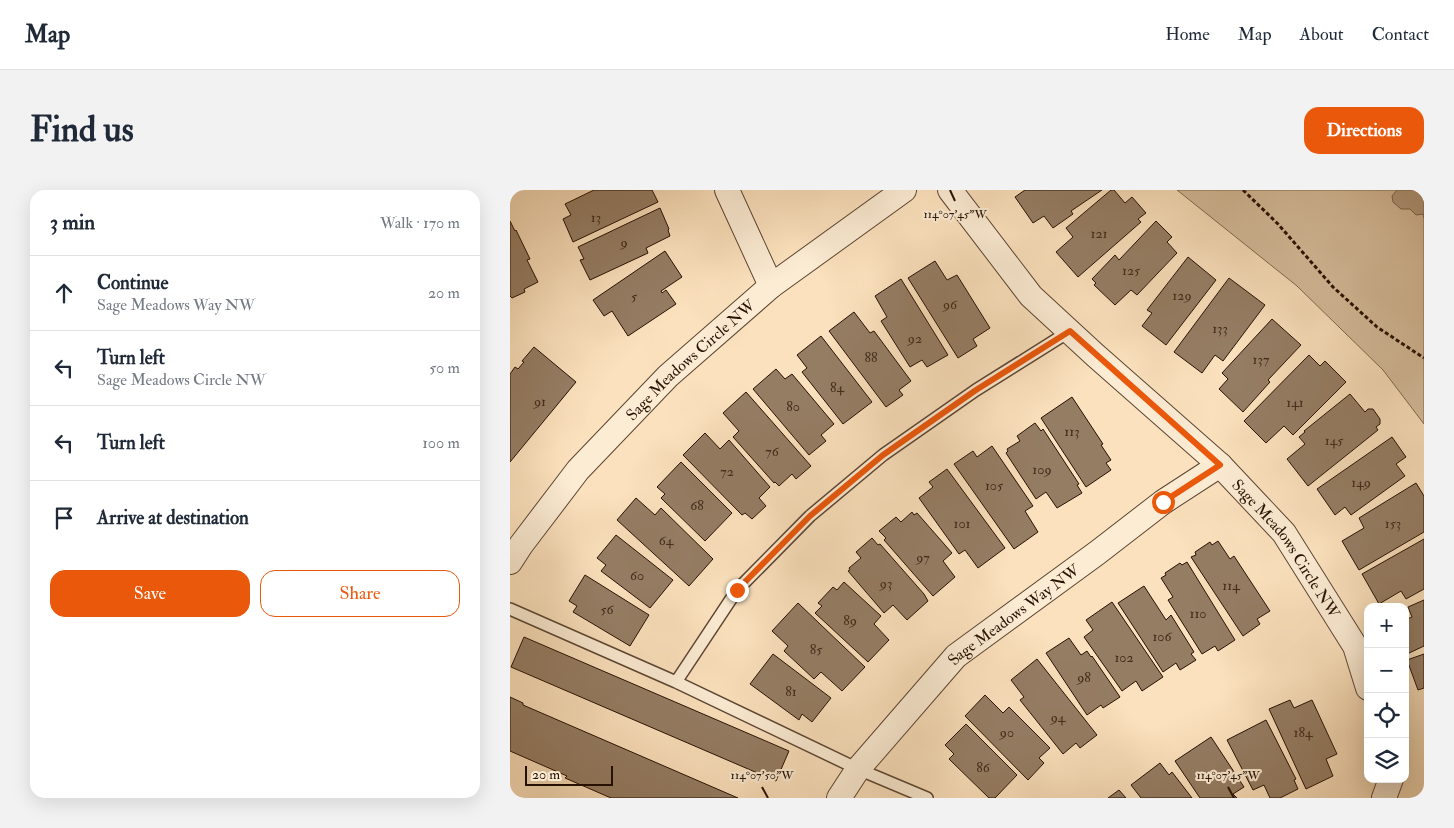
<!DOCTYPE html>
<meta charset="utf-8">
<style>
body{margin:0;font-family:"IM FELL Double Pica",serif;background:#f2f2f3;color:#1f2937}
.controls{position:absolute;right:15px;bottom:15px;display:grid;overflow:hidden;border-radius:10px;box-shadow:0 5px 20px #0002}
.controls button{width:45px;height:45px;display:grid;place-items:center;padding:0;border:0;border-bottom:1px solid #e0e1e3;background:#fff;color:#1f2937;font:25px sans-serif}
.scale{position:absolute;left:15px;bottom:12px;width:88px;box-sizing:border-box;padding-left:5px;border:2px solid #271103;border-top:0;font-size:14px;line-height:18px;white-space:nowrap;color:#271103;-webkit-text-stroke:4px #fcecd4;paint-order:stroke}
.stop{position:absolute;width:15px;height:15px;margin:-11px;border:4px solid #ea580c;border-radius:50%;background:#fff}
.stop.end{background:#ea580c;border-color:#fff;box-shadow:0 1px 5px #0008}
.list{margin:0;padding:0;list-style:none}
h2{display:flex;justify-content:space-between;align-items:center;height:65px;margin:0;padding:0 20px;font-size:21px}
h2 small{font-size:16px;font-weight:400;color:#747a83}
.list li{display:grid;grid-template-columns:32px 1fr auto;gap:15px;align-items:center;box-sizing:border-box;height:75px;padding:0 20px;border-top:1px solid #e0e1e3}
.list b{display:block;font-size:19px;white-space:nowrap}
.list p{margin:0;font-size:16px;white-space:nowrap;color:#747a83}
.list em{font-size:16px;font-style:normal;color:#747a83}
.actions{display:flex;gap:10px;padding:15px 20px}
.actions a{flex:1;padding:11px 0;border:1px solid #ea580c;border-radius:15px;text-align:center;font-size:18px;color:#ea580c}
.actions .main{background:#ea580c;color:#fff}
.icon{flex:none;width:28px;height:28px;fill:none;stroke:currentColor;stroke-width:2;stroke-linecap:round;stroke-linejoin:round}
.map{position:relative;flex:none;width:914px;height:608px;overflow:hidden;border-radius:15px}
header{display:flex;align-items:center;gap:30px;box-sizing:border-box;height:70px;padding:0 25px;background:#fff;border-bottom:1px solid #e0e1e3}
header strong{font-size:24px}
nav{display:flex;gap:28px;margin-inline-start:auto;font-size:18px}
.intro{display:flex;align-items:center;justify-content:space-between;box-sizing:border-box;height:120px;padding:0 30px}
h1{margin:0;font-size:35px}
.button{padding:12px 22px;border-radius:15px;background:#ea580c;color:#fff;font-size:18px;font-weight:700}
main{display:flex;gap:30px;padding:0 30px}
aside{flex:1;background:#fff;border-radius:15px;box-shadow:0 5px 20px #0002}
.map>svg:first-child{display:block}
.green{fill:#d7be9d;stroke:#7f6850}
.water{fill:#b39a7e;stroke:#7b634d}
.building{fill:#957d64;stroke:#271103}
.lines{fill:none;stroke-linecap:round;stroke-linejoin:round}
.service-casing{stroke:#5c4532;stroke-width:14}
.minor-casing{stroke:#5c4532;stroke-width:26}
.path{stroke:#271103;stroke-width:3;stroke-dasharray:4 2.5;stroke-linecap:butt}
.service{stroke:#fcecd4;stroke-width:11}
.minor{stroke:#fcecd4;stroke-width:24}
.route{stroke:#ea580c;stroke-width:6}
.ticks{fill:none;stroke:#271103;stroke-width:2}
.labels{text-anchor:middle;stroke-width:4;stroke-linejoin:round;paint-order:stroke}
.number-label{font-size:14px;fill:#422c1b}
.street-label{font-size:16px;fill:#271103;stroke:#fcecd4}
.ticks-label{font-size:12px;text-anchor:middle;fill:#271103;stroke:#fcecd4;stroke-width:4;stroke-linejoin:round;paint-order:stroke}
</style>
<header>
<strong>Map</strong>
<nav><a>Home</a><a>Map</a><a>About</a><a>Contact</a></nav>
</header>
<div class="intro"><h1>Find us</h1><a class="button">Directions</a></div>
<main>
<aside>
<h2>3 min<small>Walk · 170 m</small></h2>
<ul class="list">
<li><svg class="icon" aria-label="ahead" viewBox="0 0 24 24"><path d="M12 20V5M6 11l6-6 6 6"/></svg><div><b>Continue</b><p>Sage Meadows Way NW</p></div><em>20 m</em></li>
<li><svg class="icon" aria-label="left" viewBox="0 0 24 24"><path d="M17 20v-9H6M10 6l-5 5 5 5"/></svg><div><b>Turn left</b><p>Sage Meadows Circle NW</p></div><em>50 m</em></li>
<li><svg class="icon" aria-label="left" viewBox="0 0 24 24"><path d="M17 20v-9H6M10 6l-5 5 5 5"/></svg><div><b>Turn left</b></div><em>100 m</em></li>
<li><svg class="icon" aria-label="arrive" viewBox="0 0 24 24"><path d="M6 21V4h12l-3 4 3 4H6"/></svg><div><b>Arrive at destination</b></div></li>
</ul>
<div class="actions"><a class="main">Save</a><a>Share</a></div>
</aside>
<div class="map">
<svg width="914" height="608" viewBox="0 0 914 608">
<rect width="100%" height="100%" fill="#fbe1bd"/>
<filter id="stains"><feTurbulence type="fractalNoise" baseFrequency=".004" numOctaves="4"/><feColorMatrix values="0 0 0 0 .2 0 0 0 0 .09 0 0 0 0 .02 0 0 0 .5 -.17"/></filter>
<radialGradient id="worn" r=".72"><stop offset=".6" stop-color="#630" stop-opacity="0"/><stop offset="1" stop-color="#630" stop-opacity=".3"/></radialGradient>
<path class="green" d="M 667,0 L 914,0 L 914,234 L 873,180 L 787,96 Z"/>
<path class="water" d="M 887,0 L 914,0 L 914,28 L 913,24 L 906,25 L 900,19 L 891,19 L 883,12 L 882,6 Z"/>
<path class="building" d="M 84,0 L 142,0 L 148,12 L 63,52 L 53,29 L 61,25 L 55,14 Z
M 515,0 L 592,0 L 561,21 L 563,24 L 543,38 L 534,26 L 523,33 L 505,7 Z
M 601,0 L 604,0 L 615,13 L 622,7 L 636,23 L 628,29 L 631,32 L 568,87 L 546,62 L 563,47 L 556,38 Z
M 150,18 L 159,39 L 158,40 L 160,46 L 136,58 L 138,63 L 80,90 L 70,70 L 74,69 L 68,57 Z
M 0,31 L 5,41 L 6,40 L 20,69 L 17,70 L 28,92 L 14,99 L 15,102 L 2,108 L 0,106 Z
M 646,31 L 662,47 L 657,52 L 667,63 L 627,105 L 621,100 L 605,115 L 584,95 L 586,93 L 582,89 L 605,65 L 609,70 Z
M 155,61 L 172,87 L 151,101 L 152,103 L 156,100 L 166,114 L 118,146 L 102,121 L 94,126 L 83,110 Z
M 678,67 L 706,90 L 656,155 L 632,136 L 642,123 L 637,120 Z
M 425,71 L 437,90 L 447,85 L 480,138 L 463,149 L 467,156 L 448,168 L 398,88 Z
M 719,88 L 755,115 L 713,171 L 705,165 L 692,183 L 664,162 Z
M 391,89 L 438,165 L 417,177 L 412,170 L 400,177 L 371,131 L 377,127 L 365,106 Z
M 344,122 L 360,143 L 364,141 L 401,191 L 389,200 L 393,205 L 376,217 L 319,141 Z
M 762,129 L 791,155 L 758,190 L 760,192 L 733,222 L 709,199 L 718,189 L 712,183 Z
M 311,146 L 362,212 L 333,234 L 292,182 L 297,178 L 287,165 Z
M 24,157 L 66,192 L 0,272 L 0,184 L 5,177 L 8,179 L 14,172 L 12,171 Z
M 799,165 L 810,176 L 815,171 L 836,192 L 783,245 L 774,236 L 756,253 L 734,231 Z
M 266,179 L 275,189 L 282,184 L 324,234 L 311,245 L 316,251 L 299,265 L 243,199 Z
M 236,202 L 301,276 L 286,289 L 282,284 L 269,296 L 265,292 L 264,293 L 223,247 L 229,241 L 213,223 Z
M 840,204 L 855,222 L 858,219 L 863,219 L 870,229 L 870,234 L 866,237 L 868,240 L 798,296 L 777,269 L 795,254 L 789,247 L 795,242 L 794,241 Z
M 562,207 L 593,254 L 591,255 L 601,270 L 596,273 L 601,280 L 576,297 L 531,228 Z
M 525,233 L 531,241 L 533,239 L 569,294 L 567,295 L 572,303 L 547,318 L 536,302 L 526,309 L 496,263 L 498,261 L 497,259 L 510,251 L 507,246 Z
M 195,243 L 210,259 L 219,250 L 260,297 L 249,308 L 256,316 L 242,329 L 235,323 L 232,325 L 173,265 Z
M 882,247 L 896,267 L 886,274 L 895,286 L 841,325 L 835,317 L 825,325 L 807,299 Z
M 482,256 L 523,316 L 515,321 L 528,342 L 504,359 L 444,274 L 463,261 L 467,267 Z
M 171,272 L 222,323 L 195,351 L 151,308 L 155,304 L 147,297 Z
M 437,279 L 495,358 L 468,378 L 455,360 L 449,364 L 409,308 L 423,297 L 419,292 Z
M 906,293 L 914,306 L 914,342 L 849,380 L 832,351 L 854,338 L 849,328 Z
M 126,308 L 145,325 L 151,318 L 203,369 L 179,396 L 107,330 Z
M 402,322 L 404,325 L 407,323 L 442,363 L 433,371 L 445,387 L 423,406 L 374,350 L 376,348 L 369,341 L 386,327 L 391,332 Z
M 106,345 L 163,390 L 140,418 L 91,381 L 96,375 L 87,368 Z
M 362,348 L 368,355 L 370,354 L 414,404 L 418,411 L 397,430 L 383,415 L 374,423 L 338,381 L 340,380 L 339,378 L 351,368 L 346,362 Z
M 914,349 L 914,399 L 896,409 L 891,401 L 869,414 L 852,384 Z
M 708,351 L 720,369 L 724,366 L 760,421 L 747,429 L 750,434 L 733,446 L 681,367 L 686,365 L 685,362 L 700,352 L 702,355 Z
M 677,372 L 725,450 L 708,461 L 705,456 L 692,464 L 658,410 L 663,407 L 651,388 L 656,385 L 655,383 L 670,373 L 672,375 Z
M 75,385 L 139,425 L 120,456 L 63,422 L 67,416 L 59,411 Z
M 334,392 L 371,426 L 364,434 L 379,450 L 358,472 L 305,423 L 312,416 L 308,413 L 323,397 L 327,400 Z
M 634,396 L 656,430 L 661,425 L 684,462 L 681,464 L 686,470 L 670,480 L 666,473 L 653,482 L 608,413 Z
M 914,410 L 914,456 L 897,464 L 895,460 L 895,430 L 902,427 L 898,417 Z
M 602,412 L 653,487 L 632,501 L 626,491 L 612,501 L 574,447 L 583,440 L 576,430 Z
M 288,413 L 355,477 L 332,501 L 311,482 L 304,489 L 274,461 L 278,456 L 262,441 Z
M 14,447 L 279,561 L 266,591 L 1,477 Z
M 559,448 L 571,465 L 577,461 L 581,467 L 582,466 L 610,507 L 593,518 L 591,515 L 577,525 L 536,463 Z
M 263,464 L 321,508 L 302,532 L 292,524 L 289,530 L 240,494 Z
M 914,464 L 914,498 L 908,500 L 897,470 Z
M 527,469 L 587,545 L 570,558 L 566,553 L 553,564 L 510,510 L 514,507 L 501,490 Z
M 475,505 L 493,523 L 499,517 L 540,558 L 529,568 L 534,573 L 518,590 L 455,526 Z
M 0,507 L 13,513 L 13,515 L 228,608 L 101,608 L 55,588 L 57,586 L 0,561 Z
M 780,510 L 784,518 L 802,510 L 827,564 L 816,569 L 823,586 L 796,599 L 759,519 Z
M 756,530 L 786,589 L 784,590 L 788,599 L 770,608 L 760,608 L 754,595 L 743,600 L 717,550 Z
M 456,534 L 507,585 L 485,608 L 479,608 L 439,569 L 444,564 L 435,555 Z
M 701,547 L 734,597 L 723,604 L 727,608 L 690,608 L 665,571 Z
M 650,573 L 659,585 L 662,582 L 682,608 L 631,608 L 621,595 Z
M 609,600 L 616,608 L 598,608 Z"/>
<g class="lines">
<defs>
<path id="service" d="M 0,419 L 166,492 L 348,579 L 417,608
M 166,492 L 227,400 L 300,326 L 373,265 L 466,200 L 560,141"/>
<g id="minor">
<path d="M 217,0 L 261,96"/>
<path id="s1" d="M 440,0 L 521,106 L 585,165 L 710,275 L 774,343 L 845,456 L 858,498"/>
<path id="s2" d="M 0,372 L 11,355 L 68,280 L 158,186 L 261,96 L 394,0"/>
<path id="s3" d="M 329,608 L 348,579 L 446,466 L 587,363 L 653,312 L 710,275"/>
<path d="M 874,608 L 881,589"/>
</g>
</defs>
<use href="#service" class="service-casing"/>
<use href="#minor" class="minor-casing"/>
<path class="path" d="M 733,0 L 768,34 L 823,97 L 867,137 L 914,168"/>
<use href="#service" class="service"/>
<use href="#minor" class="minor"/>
</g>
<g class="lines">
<path class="route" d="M 227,400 L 300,326 L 373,265 L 466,200 L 560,141 L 710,275 L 653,312"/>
</g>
<path class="ticks" d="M 440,0 L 445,11M 252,597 L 258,608M 718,597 L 724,608"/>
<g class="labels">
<g class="number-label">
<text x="86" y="32">13</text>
<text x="589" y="48">121</text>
<text x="114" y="57">9</text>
<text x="621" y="85">125</text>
<text x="672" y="110">129</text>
<text x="124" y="111">5</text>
<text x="440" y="119">96</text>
<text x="710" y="143">133</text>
<text x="405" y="153">92</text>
<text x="361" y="172">88</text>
<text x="751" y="174">137</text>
<text x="327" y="202">84</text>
<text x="30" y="216">91</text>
<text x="785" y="217">141</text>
<text x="283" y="221">80</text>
<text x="562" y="246">113</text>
<text x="824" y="255">145</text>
<text x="262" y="266">76</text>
<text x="532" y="284">109</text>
<text x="217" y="286">72</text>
<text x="851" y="297">149</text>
<text x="484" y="300">105</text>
<text x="187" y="320">68</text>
<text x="452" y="338">101</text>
<text x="883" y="338">153</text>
<text x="156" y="355">64</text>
<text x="413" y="372">97</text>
<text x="127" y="390">60</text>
<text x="376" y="398">93</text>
<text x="721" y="400">114</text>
<text x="97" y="424">56</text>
<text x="688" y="428">110</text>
<text x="340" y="435">89</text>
<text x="652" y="451">106</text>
<text x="306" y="464">85</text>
<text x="614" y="472">102</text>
<text x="574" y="492">98</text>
<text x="281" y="506">81</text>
<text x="548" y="532">94</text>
<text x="497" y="547">90</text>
<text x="793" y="547">184</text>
<text x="473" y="582">86</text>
</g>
<g class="street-label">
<text dy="6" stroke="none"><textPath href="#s2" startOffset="272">Sage Meadows Circle NW</textPath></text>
<text dy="6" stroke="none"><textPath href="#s1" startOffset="494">Sage Meadows Circle NW</textPath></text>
<text dy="6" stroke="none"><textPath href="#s3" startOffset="255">Sage Meadows Way NW</textPath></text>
</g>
</g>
<g class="ticks-label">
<text x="445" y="28">114°07'45"W</text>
<text x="252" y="589">114°07'50"W</text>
<text x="718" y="589">114°07'45"W</text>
</g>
<rect width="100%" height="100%" filter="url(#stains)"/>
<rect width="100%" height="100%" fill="url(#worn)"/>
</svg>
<div class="controls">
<button>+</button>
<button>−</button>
<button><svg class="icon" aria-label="locate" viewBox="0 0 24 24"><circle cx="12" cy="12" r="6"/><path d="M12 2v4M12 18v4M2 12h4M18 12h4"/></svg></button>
<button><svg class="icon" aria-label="layers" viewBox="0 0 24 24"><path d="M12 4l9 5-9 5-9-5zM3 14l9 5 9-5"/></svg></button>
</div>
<div class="scale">20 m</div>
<div class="stop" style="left:653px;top:312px"></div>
<div class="stop end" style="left:227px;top:400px"></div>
</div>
</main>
